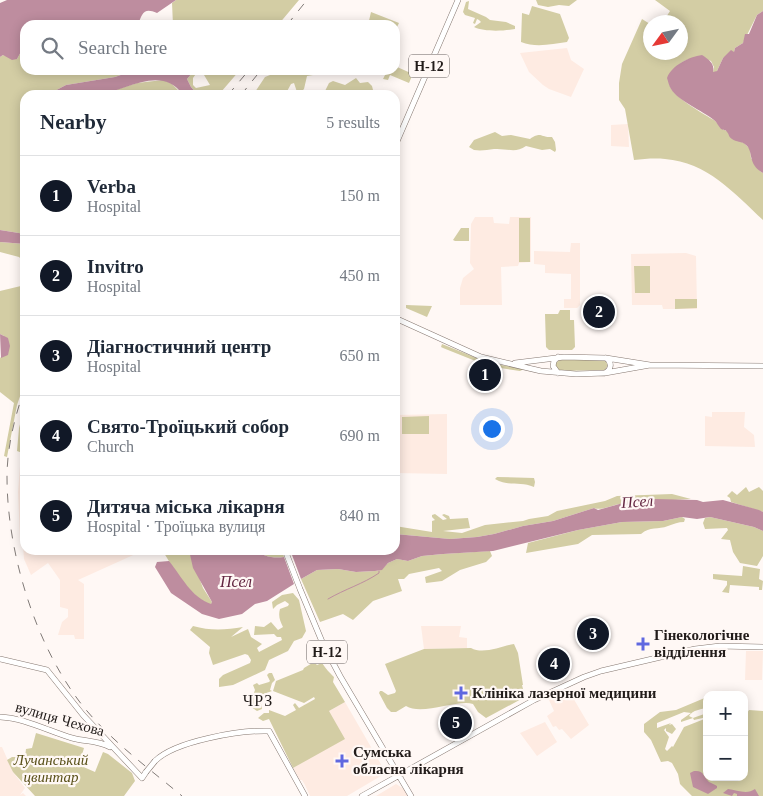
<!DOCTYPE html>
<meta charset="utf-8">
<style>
body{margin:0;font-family:"Times New Roman",serif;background:#f6f6f7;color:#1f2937}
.controls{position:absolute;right:15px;bottom:15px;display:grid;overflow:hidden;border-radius:10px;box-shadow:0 2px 12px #0003}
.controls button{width:45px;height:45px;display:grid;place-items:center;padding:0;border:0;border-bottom:1px solid #e0e1e3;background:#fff;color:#1f2937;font:25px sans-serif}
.compass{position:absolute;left:643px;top:15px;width:45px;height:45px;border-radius:50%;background:#fff;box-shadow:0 2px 12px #0003;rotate:237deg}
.you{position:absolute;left:491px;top:428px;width:18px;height:18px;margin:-12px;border:4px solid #fff;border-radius:50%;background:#1a73e8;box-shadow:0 0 0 8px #1a73e833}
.badge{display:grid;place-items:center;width:32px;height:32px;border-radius:50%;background:#111827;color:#fff;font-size:16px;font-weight:700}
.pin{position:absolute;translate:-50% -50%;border:2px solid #fff;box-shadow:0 1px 5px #0006}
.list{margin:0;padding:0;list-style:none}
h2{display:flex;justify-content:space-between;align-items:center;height:65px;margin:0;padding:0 20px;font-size:21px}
h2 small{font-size:16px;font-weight:400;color:#747a83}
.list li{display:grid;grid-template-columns:32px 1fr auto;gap:15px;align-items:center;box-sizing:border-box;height:80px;padding:0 20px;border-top:1px solid #e0e1e3}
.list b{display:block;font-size:19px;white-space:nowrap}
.list p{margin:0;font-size:16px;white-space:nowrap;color:#747a83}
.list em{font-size:16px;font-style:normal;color:#747a83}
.icon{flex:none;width:28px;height:28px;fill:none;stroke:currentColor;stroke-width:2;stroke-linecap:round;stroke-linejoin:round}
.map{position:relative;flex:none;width:763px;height:796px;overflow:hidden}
.search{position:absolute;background:#fff;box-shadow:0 2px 12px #0003;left:20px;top:20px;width:380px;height:55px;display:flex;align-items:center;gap:12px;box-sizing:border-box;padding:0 18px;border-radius:15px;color:#747a83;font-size:19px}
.panel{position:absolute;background:#fff;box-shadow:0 2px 12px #0003;left:20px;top:90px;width:380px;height:465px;border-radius:15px}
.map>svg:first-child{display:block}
.built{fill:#feebe2}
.green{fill:#d3cda4}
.water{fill:#be8d9f}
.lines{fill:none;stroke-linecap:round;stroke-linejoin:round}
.stream{stroke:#be8d9f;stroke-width:1}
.major-casing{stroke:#867871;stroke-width:6}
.major{stroke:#fff;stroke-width:5}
.rail{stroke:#817b78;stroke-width:1;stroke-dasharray:9 9;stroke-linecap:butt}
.major-bridge-casing{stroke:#867871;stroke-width:6;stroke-linecap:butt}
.major-bridge{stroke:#fff;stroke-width:5}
.poi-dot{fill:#5f68e0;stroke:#fff8f5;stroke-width:2}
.labels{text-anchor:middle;stroke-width:4.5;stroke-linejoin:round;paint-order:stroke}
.shield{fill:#fff8f5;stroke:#645e5c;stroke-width:1}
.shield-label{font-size:14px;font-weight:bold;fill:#221c1a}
.poi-label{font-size:15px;font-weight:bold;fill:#221c1a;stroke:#fff8f5;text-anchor:start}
.street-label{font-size:15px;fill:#221c1a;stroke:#fff8f5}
.park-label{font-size:15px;font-style:italic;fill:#5a511a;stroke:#fff8f5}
.water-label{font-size:16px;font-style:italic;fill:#622540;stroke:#fff8f5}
.neighbourhood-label{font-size:16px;letter-spacing:1px;fill:#221c1a;stroke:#fff8f5}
</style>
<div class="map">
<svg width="763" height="796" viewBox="0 0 763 796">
<rect width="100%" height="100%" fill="#fff8f5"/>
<path class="built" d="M 567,48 L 571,60 L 584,69 L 571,97 L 549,89 L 543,85 L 529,72 L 520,53 Z
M 628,124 L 629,147 L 611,146 L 611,125 Z
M 475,217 L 493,217 L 494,223 L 509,224 L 510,217 L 531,217 L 531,262 L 519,263 L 518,266 L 501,267 L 502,305 L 460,305 L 460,288 L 463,278 L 474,269 L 470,263 L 471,224 Z
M 571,243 L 580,243 L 580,305 L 577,308 L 564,308 L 564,299 L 571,299 L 571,274 L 545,273 L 545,265 L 534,264 L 534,251 L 570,252 Z
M 686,253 L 696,256 L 697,309 L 663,309 L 662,305 L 632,305 L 631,254 Z
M 712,412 L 745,412 L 744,427 L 754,435 L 755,447 L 705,446 L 705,416 L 712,417 Z
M 447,414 L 447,474 L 395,473 L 395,415 Z
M 21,453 L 25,454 L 25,550 L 141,550 L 140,552 L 78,580 L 84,584 L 84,639 L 75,639 L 74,635 L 58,635 L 62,622 L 68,617 L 68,609 L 60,607 L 60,580 L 48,563 L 31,575 L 24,559 L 23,546 L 20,539 L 18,492 Z
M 421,626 L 461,626 L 459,637 L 467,638 L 467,648 L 424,649 Z
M 746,651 L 763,651 L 762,680 L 745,680 Z
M 569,691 L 589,725 L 571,739 L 562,729 L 559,730 L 556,726 L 553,727 L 547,716 L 554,711 L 549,700 Z
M 345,702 L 386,773 L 347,796 L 310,796 L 305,785 L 302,780 L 300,780 L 293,768 L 308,759 L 329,711 Z
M 545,722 L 557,742 L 537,756 L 520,733 Z
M 0,747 L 2,747 L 13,772 L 25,788 L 20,795 L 23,793 L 26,796 L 0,796 Z
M 396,784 L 404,789 L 408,796 L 376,796 Z"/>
<path class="green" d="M 176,0 L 299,0 L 278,25 L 173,25 L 172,3 Z
M 536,0 L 577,0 L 569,6 L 559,5 L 548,7 L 538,5 Z
M 655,0 L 763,0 L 763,11 L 757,15 L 743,43 L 735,48 L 734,52 L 723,58 L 717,71 L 715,73 L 713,72 L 714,67 L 711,61 C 701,56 686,57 679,65 C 676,68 675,73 673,76 C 671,79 669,82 670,86 C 672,96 704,114 712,119 C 719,122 719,129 727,131 L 732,138 L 744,143 L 750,149 L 751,158 L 760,171 L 763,173 L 763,220 C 734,193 707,162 665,159 C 654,158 644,159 634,160 L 625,109 L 619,100 L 619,83 L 622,64 L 642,19 L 650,24 L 650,52 L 680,52 L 680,22 L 663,22 L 670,11 Z
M 469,1 L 468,9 L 486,17 L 490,20 L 506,22 L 515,26 L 515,29 C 504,31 484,32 474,27 L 481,22 L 479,20 L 477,19 L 475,24 L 473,23 L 475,18 L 465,15 L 463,12 L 466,2 Z
M 532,6 L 560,14 L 569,38 L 567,42 C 552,44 536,48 521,42 L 522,13 L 529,15 Z
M 371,12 L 399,23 L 395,31 L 395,25 L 368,25 Z
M 25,47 L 25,70 L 135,70 L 115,77 L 66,85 L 47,95 L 25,95 L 25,234 L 0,230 L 0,57 L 3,55 L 17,59 L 23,48 Z
M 395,66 L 415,75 L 412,76 L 409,83 L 390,75 L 388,80 L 383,79 L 386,73 L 382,70 L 395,70 Z
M 192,70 L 198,71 L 193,78 L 193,85 L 196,88 L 210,85 L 201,70 L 240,70 L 221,92 L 221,95 L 198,95 L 191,87 L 187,79 L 193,72 Z
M 278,70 L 320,70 L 313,75 L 307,76 L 304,89 L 298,95 L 294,83 L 291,84 L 285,95 L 253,95 L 265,77 L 275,73 Z
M 356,78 L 360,83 L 368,82 L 372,86 L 374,94 L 377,92 L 380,95 L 323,95 L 329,83 L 333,81 L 345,85 Z
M 163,80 L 171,83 L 183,95 L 99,95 L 137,83 Z
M 495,132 L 502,136 L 511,135 L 530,139 C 542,131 540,138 552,137 L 555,142 L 556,150 L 555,152 L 550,149 L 542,150 L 526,146 C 515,154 507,148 494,149 C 487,150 481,151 474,150 L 469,147 L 474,140 Z
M 519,218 L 530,218 L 530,262 L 519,262 Z
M 461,228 L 469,228 L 469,241 L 455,241 L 453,240 Z
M 0,242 L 25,244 L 25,263 L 19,257 L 0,252 Z
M 634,266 L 650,266 L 650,293 L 635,293 Z
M 25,285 L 25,382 L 17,405 L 7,457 L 4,456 L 14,403 L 0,392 L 0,357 L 1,358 L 4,336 L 0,334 L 0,291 Z
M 675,299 L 697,299 L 697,308 L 675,309 Z
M 406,305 L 432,306 L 427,317 L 406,308 Z
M 560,310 L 570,310 L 570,320 L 574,320 L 575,347 L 572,350 L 549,350 L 546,347 L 545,314 L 558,314 Z
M 442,344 L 489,363 L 524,369 L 520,371 L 488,366 L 443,348 L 441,347 Z
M 559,360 L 605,360 L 608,365 L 605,370 L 559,371 L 556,369 L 555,364 Z
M 25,405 L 25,454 L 17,451 L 19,428 Z
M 429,416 L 429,434 L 402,434 L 402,417 Z
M 497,477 L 534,478 L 535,482 L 534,487 C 520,481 509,487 495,479 Z
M 746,487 L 749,492 L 759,487 L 763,491 L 763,512 L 731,502 L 730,498 L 727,496 L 732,491 L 737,495 Z
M 672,494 L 691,499 C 667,501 644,499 620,504 C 612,505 601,511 594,508 L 553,521 L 523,526 L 494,534 L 477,537 L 450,539 L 395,534 L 395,526 L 432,532 L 432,521 L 435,520 L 432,517 L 432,515 L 435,514 L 443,520 L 447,519 L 442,515 L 444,514 L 449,516 L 450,519 L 468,518 L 470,528 L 443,531 L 462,533 L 485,525 L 523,521 L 529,519 L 548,516 L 557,511 L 605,501 L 617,496 Z
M 682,517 L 685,519 L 684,522 C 678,522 674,524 668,526 C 658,530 650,526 641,534 L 592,535 L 578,544 L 526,553 L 528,543 L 578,530 L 622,522 L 663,521 Z
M 710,517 L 754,527 L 763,531 L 763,556 L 757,566 L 740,563 L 733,552 L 730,540 L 721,539 L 728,530 L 727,528 L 705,529 L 703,523 L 705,518 Z
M 162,550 L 189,550 L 203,588 L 212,602 L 211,605 C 188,596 175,570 162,550 Z
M 254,550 L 282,550 L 284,557 C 273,559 263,556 254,550 Z
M 490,551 L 492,556 L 486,562 L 460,570 L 442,581 L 426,583 L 425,577 L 442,571 L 439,568 L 409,574 L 404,579 L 398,579 L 402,591 L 373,601 L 353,620 L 343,614 L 320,622 L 301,579 L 317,570 L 338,569 L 356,572 L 375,571 L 381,570 L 388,563 L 397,559 L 408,561 L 422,556 L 443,554 Z
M 743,566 L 760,569 L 759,579 L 763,581 L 762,590 L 759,590 L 759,587 L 730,585 L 729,593 L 722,592 L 727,585 L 727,581 L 713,579 L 713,574 L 742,576 Z
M 293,593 L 299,600 L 306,631 L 302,638 L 294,641 L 288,651 L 269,660 L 265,670 L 233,685 L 219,687 L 219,679 L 223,675 L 250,663 L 251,660 L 248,655 L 245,654 L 213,665 L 209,653 L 210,647 L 190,630 L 193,626 C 210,631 226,630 243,627 L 231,637 L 248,629 L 251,637 L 262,644 L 257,648 L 259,652 L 282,640 L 281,637 L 277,637 L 274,634 L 254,635 L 255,626 L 264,627 L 271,622 L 278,630 L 283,627 C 280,621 278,616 280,609 L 288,606 L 289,604 L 285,601 L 277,605 L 273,609 L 272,602 L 282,595 Z
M 514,644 L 518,653 L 523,685 L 522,685 L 525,697 L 486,718 L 478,712 L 473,704 C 458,699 422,716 406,706 L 396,712 L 391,712 L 387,708 L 379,693 L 380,691 L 382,691 L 388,695 L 395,693 L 396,691 L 385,664 L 424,649 L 471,648 C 483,655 502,646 514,644 Z
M 314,662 L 317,665 L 322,663 C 326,669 329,672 334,677 L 333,682 L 345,702 L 329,711 L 345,739 L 293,768 L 269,719 L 263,721 L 258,718 L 264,713 L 269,713 L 269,710 L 285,716 L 296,710 L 293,705 L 295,703 L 299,708 L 315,699 L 314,697 L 304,703 L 273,691 L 276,681 L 303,670 L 304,668 Z
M 269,673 L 272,673 L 275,680 L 272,683 L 270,690 L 272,691 L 261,695 L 260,698 L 262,709 L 257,711 L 251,707 L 248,702 L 252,698 L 255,690 L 253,685 L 257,683 L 259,685 L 269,682 L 270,681 L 267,675 Z
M 707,697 L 707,708 C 701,709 693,710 689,716 L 693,718 L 707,713 L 707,717 L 694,720 L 693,718 L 681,722 L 681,720 L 691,713 L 684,712 L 657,723 L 657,728 L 671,723 L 669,725 L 672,724 L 676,729 L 672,734 L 666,731 L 666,728 L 664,730 L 669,737 L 665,749 L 667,751 L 672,746 L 673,747 L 684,727 L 707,718 L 707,777 L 744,777 L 744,713 L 747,713 L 749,710 L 763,711 L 763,796 L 692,796 L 680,784 L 678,774 L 672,763 L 668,761 L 661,762 L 651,740 L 644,732 L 644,724 L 660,712 L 676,710 Z
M 36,733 L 84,748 L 79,765 L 95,772 L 103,752 L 108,754 L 132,773 L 135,781 L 124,796 L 35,796 L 13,772 L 7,760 L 12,757 L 25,757 L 26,749 L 32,748 Z"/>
<path class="water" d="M 7,0 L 176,0 L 157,13 C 144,7 142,13 138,25 L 25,25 L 25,47 L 23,48 L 17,59 L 12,60 L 3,55 L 0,57 L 0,3 Z
M 763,11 L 763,173 C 747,164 754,152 746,145 C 742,141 736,142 732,139 C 728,136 730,136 727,132 C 725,129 725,131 721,129 C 718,126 717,122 714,120 C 703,111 677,100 671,89 C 669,86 668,81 667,78 C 672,65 689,57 702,55 C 708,59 715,63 713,72 L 717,71 L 723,58 L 731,50 L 734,52 L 735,48 L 743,43 L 745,34 L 749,34 L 757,15 Z
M 135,70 L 171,70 L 175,75 L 182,70 L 192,70 L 193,72 L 187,79 L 191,87 L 198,95 L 183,95 C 162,64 125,91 98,95 C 82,98 63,95 47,95 L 66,85 L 115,77 Z
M 0,230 L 25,234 L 25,244 L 0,242 Z
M 0,334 L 8,338 L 10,346 L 8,355 L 1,358 Z
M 655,499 L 697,500 L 703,502 L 723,500 L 759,510 L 763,512 L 763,531 L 754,527 L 710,517 L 697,519 L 682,517 L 663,521 L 622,522 L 578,530 L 493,551 L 443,554 L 422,556 L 408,561 L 397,559 L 388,563 L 382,570 L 375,571 L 356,572 L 338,569 L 317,570 L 301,579 L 292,555 C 301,548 313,549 323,554 L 325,550 L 395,550 L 395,534 L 450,539 L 477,537 L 494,534 L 523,526 L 553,521 L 594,508 L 598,510 L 623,503 Z
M 189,550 L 254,550 C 263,556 273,559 284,557 L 294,584 L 267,601 L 255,604 L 242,614 L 219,619 L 202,614 L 171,593 L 155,567 L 157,562 L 169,561 C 182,577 191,597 211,604 L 212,602 L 193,568 Z
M 694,771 C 704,770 703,776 709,782 C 711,783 714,784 717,786 L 717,788 L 708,794 L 693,787 L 690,773 Z
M 728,789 C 737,790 747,795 755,789 L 759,796 L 737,796 L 737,794 L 734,793 L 732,796 L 723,793 Z"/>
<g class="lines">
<path class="stream" d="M 328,599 C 345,589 363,584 379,573 L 379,571"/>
<defs>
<path id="major" d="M 395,146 L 458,0
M 395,318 L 481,357 L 541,371 L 576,374 L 605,373 L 650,365
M 558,357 L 554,361 L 553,366 L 558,373
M 515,363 L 564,357 L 606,358 L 650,365 L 763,366
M 605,373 C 612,369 612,362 606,358
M 285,550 L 300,589 L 323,644 L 340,676 L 411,796
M 0,659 L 47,670 L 83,715 L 142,778 L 146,772
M 0,717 C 25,718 48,731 72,738 C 86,742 96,740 110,747
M 155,761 C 175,741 240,730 269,731 L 305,796
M 362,796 L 534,700 L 584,677 L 601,671 L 695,649 L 720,646 L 763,647"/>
</defs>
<use href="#major" class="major-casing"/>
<use href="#major" class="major"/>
<path class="rail" d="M 287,25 L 307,0
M 228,95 L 249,70
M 241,95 L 261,70
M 25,388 C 15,415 7,447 7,477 C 7,551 34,641 79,701 C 107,738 146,766 182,796"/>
<defs>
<path id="major-bridge" d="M 146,772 L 155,761"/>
</defs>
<use href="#major-bridge" class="major-bridge-casing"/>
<use href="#major-bridge" class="major-bridge"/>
</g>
<g class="poi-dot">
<path d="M640.5 636.5h5v5h5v5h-5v5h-5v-5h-5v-5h5z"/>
<path d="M458.5 685.5h5v5h5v5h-5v5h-5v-5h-5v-5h5z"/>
<path d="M339.5 753.5h5v5h5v5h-5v5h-5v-5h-5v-5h5z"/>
</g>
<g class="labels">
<g class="shield">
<rect x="409" y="54.5" width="40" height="23" rx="4"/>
<rect x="307" y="640.5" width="40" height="23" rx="4"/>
</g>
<g class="shield-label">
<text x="429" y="71">Н-12</text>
<text x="327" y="657">Н-12</text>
</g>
<g class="poi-label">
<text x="654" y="640">Гінекологічне<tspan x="654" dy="17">відділення</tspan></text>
<text x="472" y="698">Клініка лазерної медицини</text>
<text x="353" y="757">Сумська<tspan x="353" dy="17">обласна лікарня</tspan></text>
</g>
<g class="street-label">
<text transform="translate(60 719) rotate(16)" y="5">вулиця Чехова</text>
</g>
<g class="park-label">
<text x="51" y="765">Лучанський<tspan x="51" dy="17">цвинтар</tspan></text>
</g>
<g class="water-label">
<text transform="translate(637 501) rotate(-4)" y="6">Псел</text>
<text x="236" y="587">Псел</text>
</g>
<g class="neighbourhood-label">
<text x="258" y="706">ЧРЗ</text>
</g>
</g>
</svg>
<div class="controls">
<button>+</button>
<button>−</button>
</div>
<svg class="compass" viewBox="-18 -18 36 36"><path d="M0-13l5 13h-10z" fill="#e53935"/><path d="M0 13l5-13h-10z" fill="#747a83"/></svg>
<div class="you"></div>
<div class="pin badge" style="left:485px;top:375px">1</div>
<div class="pin badge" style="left:599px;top:312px">2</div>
<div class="pin badge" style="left:593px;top:634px">3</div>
<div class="pin badge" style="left:554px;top:664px">4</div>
<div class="pin badge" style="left:456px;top:723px">5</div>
<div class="search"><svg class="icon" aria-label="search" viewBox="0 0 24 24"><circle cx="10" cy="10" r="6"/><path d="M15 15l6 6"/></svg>Search here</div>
<section class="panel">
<h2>Nearby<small>5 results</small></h2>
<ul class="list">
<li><span class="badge">1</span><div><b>Verba</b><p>Hospital</p></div><em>150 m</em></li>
<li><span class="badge">2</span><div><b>Invitro</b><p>Hospital</p></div><em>450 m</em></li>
<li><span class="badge">3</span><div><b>Діагностичний центр</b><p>Hospital</p></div><em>650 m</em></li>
<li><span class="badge">4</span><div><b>Свято-Троїцький собор</b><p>Church</p></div><em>690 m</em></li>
<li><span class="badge">5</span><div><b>Дитяча міська лікарня</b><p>Hospital · Троїцька вулиця</p></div><em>840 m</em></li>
</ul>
</section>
</div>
